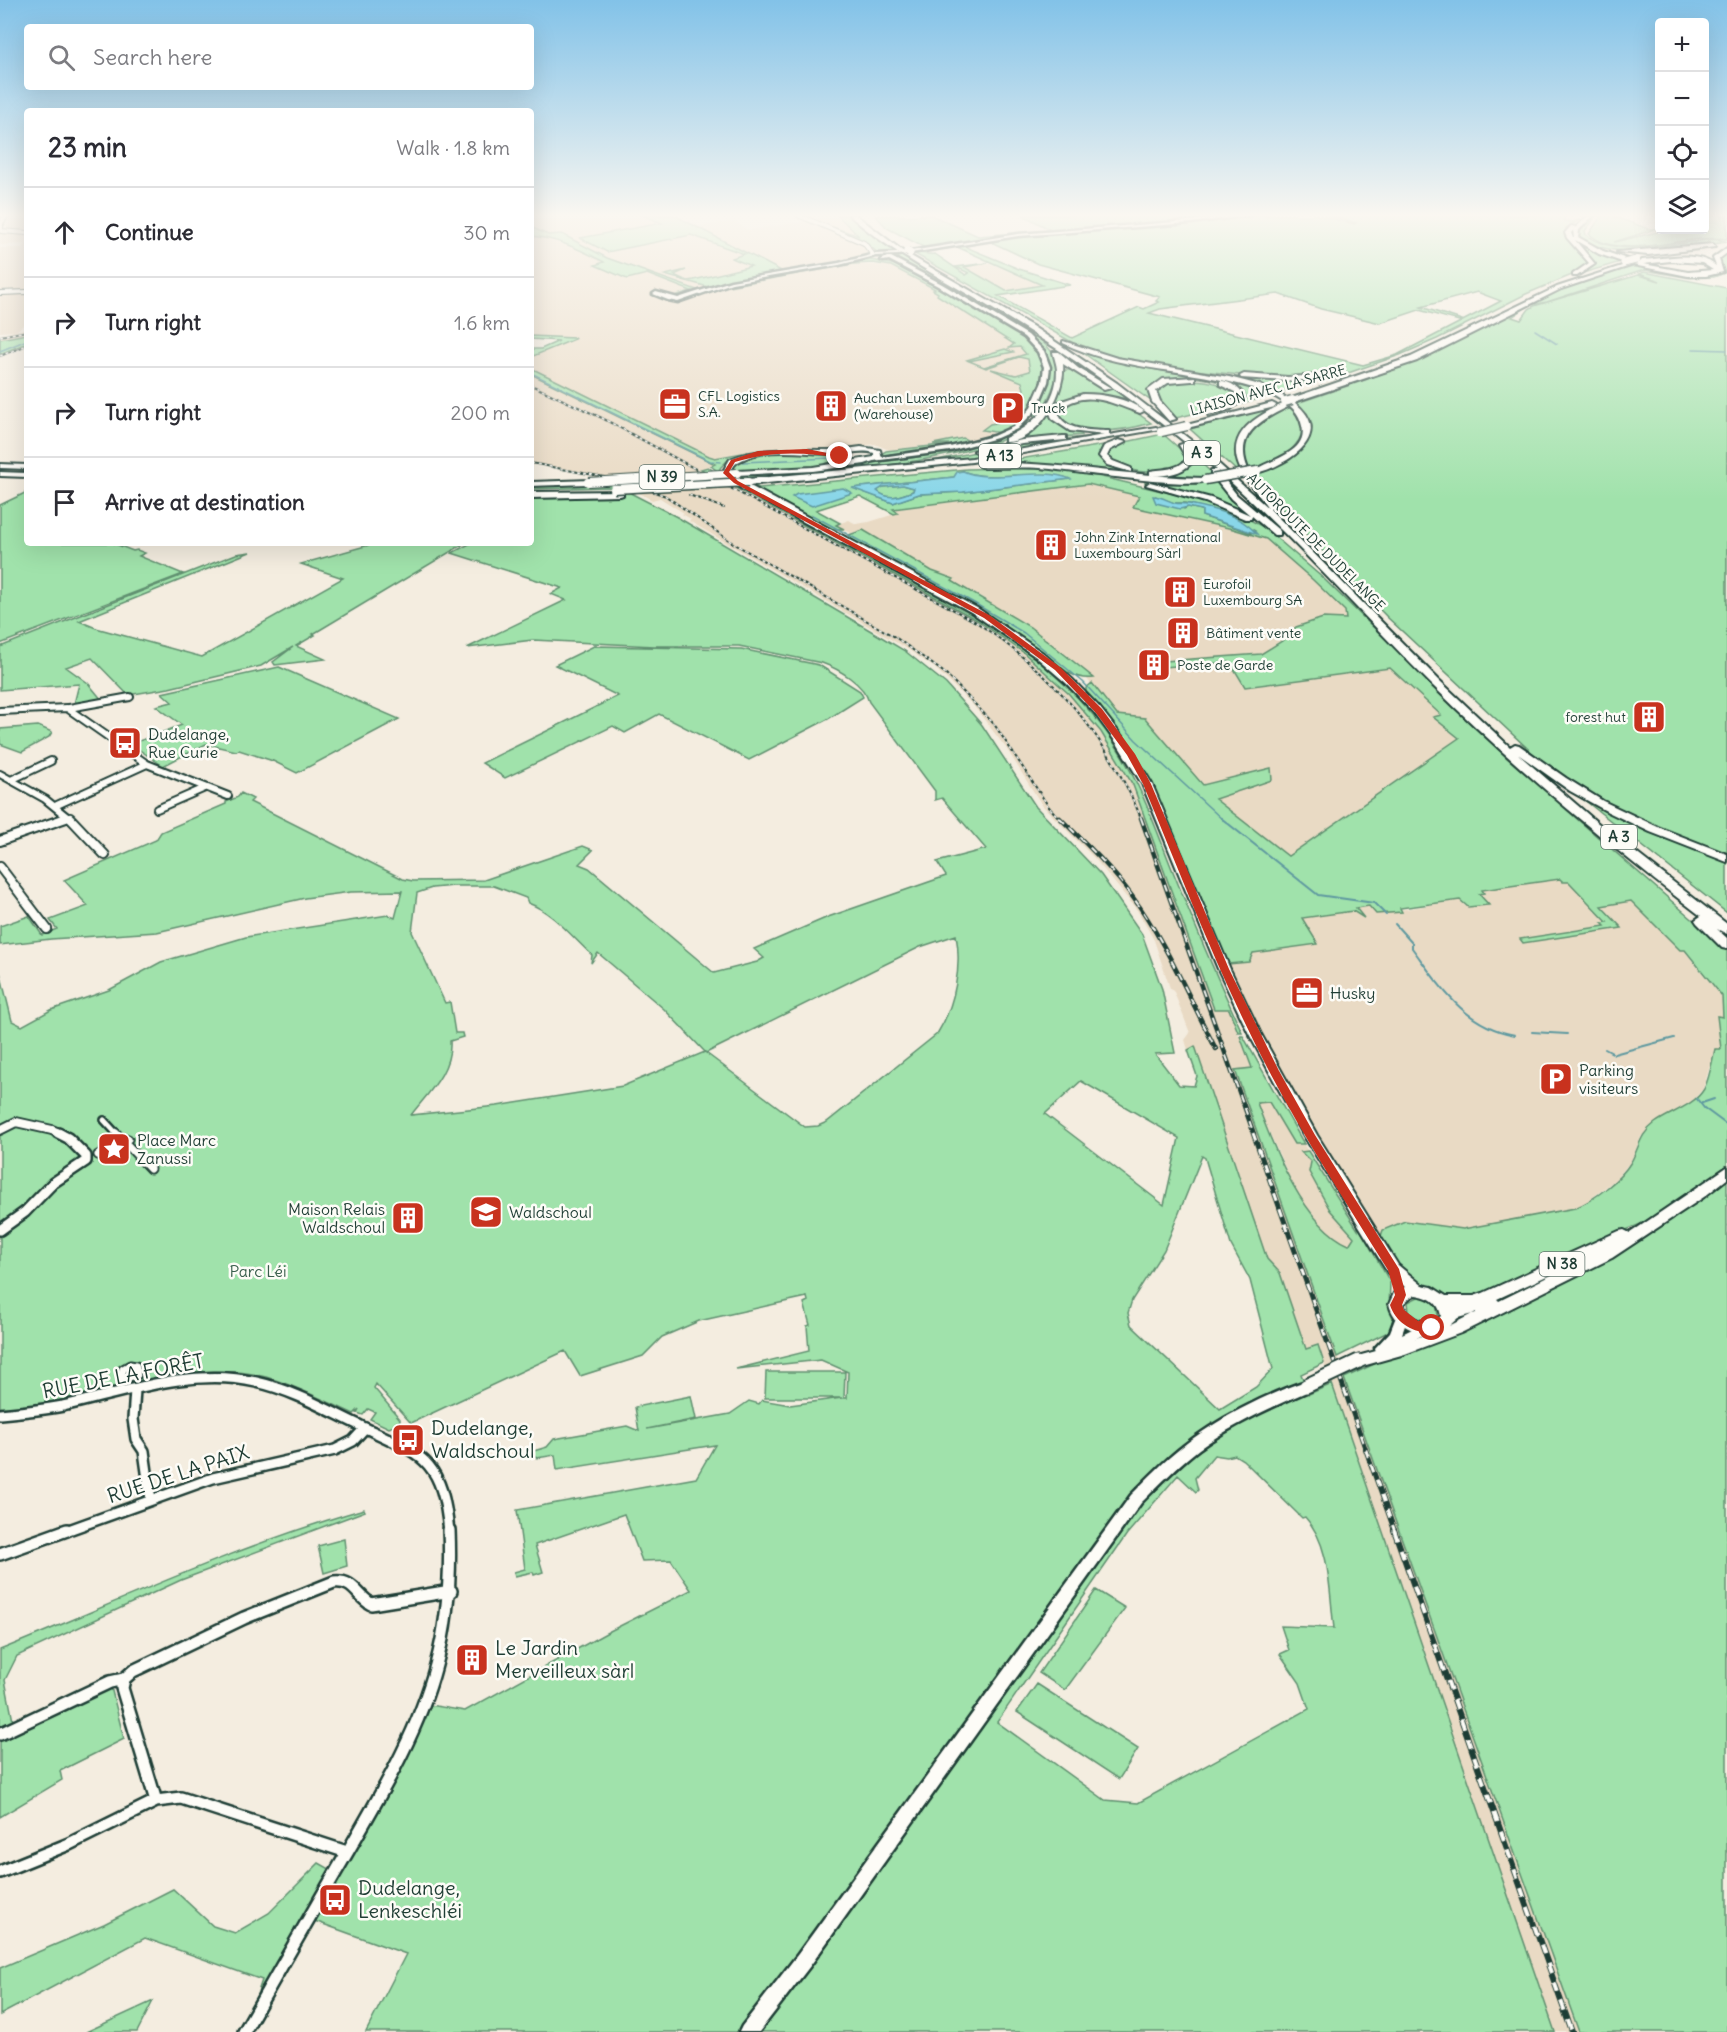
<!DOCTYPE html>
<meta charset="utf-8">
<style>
body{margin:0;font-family:Delius,sans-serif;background:#f2f2f3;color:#2b2b33}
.controls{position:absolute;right:18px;top:18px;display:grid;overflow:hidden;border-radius:6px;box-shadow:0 6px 24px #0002}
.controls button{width:54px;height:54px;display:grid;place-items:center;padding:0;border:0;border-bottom:2px solid #e1e1e2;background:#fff;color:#2b2b33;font:30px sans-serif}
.stop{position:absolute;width:18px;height:18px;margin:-14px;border:4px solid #c8321e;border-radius:50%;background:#fff}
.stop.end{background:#c8321e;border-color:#fff;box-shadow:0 2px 6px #0008}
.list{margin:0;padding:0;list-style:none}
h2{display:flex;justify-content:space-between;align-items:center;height:78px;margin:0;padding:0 24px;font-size:26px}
h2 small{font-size:20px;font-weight:400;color:#7c7c81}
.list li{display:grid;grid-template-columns:39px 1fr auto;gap:18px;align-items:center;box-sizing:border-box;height:90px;padding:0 24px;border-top:2px solid #e1e1e2}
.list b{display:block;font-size:22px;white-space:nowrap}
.list em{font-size:20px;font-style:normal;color:#7c7c81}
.icon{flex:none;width:33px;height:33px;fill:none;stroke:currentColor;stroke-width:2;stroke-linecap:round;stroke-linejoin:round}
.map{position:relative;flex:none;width:1727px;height:2032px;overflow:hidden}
.search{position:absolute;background:#fff;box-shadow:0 6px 24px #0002;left:24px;top:24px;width:510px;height:66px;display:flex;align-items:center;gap:15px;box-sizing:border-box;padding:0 21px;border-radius:6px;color:#7c7c81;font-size:22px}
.panel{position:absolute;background:#fff;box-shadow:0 6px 24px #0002;left:24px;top:108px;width:510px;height:438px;border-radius:6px}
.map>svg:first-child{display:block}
.built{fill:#e9dac4}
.green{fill:#a0e2ab;stroke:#609070;stroke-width:1.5;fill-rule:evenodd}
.water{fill:#89d6e8;stroke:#5f99a0;stroke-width:1.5;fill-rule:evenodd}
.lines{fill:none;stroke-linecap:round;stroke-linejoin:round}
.stream-far1{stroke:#5f99a0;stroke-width:1.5}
.stream{stroke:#5f99a0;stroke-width:2}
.pedestrian-far1-casing{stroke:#1f3d34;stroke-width:10}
.pedestrian-casing{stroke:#1f3d34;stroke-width:11}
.minor-far4-casing{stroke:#1f3d34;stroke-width:6}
.minor-far3-casing{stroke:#1f3d34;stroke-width:10}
.minor-far2-casing{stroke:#1f3d34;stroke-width:12}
.minor-far1-casing{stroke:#1f3d34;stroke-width:14}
.minor-casing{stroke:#1f3d34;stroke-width:16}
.secondary-casing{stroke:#1f3d34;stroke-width:5}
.primary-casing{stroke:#1f3d34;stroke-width:4}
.trunk-casing{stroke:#1f3d34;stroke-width:4}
.motorway-casing{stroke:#1f3d34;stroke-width:4}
.pedestrian-far1{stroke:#fdfcf7;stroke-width:5}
.pedestrian{stroke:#fdfcf7;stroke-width:7}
.minor-far4{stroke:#fdfcf7;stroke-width:4}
.minor-far3{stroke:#fdfcf7;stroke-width:6}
.minor-far2{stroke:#fdfcf7;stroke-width:8}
.minor-far1{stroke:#fdfcf7;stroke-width:9}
.minor{stroke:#fdfcf7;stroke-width:11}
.secondary{fill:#fdfcf7;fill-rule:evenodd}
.primary{fill:#fdfcf7;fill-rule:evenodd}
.trunk{fill:#fdfcf7;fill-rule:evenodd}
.motorway{fill:#fdfcf7;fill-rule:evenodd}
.rail-far3-casing{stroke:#1f3d34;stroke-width:2}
.rail-far2-casing{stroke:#1f3d34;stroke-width:4.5}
.rail-far1-casing{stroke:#1f3d34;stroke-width:5}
.rail-casing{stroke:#1f3d34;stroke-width:6}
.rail-far3{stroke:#fdfcf7;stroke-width:1.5;stroke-dasharray:3;stroke-linecap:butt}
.rail-far2{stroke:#fdfcf7;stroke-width:2;stroke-dasharray:7;stroke-linecap:butt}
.rail-far1{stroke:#fdfcf7;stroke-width:3;stroke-dasharray:8;stroke-linecap:butt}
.rail{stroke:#fdfcf7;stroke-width:4;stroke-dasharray:10;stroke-linecap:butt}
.secondary-bridge-casing{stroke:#1f3d34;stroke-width:17;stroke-linecap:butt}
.primary-bridge-casing{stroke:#1f3d34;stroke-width:10;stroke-linecap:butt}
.motorway-bridge-far1-casing{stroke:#1f3d34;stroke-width:9;stroke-linecap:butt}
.motorway-bridge-casing{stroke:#1f3d34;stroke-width:11;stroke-linecap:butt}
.secondary-bridge{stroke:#fdfcf7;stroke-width:13}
.primary-bridge{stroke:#fdfcf7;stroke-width:8}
.motorway-bridge-far1{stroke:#fdfcf7;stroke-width:7}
.motorway-bridge{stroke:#fdfcf7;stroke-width:8}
.route{fill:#c8321e}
.labels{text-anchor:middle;stroke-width:5;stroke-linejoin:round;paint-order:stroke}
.far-street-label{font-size:14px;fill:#1f3d34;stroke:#fdfcf7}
.far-poi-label{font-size:14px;fill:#1f3d34;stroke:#fdfcf7;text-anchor:start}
.shield{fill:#fdfcf7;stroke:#62766e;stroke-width:1.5}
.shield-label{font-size:15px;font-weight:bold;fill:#1f3d34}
.poi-label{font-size:16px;fill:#1f3d34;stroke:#fdfcf7;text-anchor:start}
.park-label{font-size:16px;fill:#395e4c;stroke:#fdfcf7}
.near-street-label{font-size:20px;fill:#1f3d34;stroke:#fdfcf7}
.near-poi-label{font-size:20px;fill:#1f3d34;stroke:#fdfcf7;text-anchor:start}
</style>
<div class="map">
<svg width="1727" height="2032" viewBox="0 0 1727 2032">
<rect width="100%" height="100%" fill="#f4ede0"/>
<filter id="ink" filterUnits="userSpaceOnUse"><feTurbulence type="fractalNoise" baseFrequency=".0167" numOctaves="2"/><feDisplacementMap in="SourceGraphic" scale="12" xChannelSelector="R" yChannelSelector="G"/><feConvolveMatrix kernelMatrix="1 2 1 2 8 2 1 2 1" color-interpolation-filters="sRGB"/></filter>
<g filter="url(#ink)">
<path class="built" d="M 14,215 L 27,215 L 27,322 L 16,331 L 27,328 L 27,334 L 0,339 L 0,335 L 14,331 L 0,332 L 0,248 L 23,248 L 26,244 L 0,245 L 0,234 L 5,232 L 5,228 L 11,223 L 9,219 Z
M 531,215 L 642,215 L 664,223 L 581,239 L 607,252 L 691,235 L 772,266 L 696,227 L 733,221 L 749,230 L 815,220 L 804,215 L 837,215 L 860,236 L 819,222 L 866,243 L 878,253 L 869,254 L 864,258 L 869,261 L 722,285 L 716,290 L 729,286 L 854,264 L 891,266 L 936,290 L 939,294 L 937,295 L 1014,344 L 1011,347 L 1020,347 L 1026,354 L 1019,356 L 1028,358 L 1030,371 L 1015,375 L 1016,380 L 1025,386 L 1020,392 L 1023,397 L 1015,413 L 1008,421 L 982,430 L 994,433 L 969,440 L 963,438 L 947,443 L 889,450 L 875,444 L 834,450 L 770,449 L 731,454 L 715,458 L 531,368 L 531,357 L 575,339 L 531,336 L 531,236 L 541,237 L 587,253 L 605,262 L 597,264 L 627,279 L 647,274 L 692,292 L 679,298 L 697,290 L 607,258 L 563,234 L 548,235 L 531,229 Z
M 990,263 L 1011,272 L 1043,285 L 1006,291 L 963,267 Z
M 531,374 L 716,465 L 702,469 L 977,620 L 1024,653 L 1049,674 L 1086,713 L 1115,753 L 1133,785 L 1143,811 L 1214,1009 L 1229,1009 L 1252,1069 L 1236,1070 L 1579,2032 L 1555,2032 L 1318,1346 L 1306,1350 L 1280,1273 L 1267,1259 L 1195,1047 L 1188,1050 L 1185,1040 L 1190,1033 L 1174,992 L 1170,988 L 1154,940 L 1137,910 L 1095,859 L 1042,805 L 1006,748 L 973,705 L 935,668 L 909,650 L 689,521 L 691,519 L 682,514 L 684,513 L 660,498 L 652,500 L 625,485 L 592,476 L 594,475 L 531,464 Z
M 1088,484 L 1140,496 L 1133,507 L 1233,529 L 1266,539 L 1313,580 L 1345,611 L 1347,619 L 1323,618 L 1296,627 L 1282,641 L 1261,654 L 1151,662 L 1161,663 L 1163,667 L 1230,662 L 1359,672 L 1390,668 L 1442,715 L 1434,717 L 1459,739 L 1288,856 L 1215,799 L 1272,780 L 1270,768 L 1203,785 L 1145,718 L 1117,715 L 1087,679 L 1093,678 L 983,598 L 951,581 L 953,579 L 932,571 L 863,530 L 851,533 L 835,525 L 849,520 L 856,524 L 869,522 L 898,513 L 892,510 Z
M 1560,879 L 1563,882 L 1569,882 L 1608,922 L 1606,927 L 1520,940 L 1522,943 L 1621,928 L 1600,906 L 1631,901 L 1680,950 L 1684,950 L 1722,997 L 1724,1017 L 1717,1017 L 1721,1050 L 1715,1049 L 1703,1089 L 1692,1101 L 1655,1123 L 1641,1137 L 1631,1161 L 1616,1179 L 1583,1205 L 1575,1208 L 1463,1229 L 1441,1228 L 1420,1222 L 1380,1239 L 1281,1073 L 1228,964 L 1249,962 L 1253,953 L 1318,943 L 1301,918 L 1353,911 L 1363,918 L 1356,907 L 1369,906 L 1376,914 L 1460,900 L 1465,906 L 1488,905 L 1479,894 L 1481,890 Z
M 1268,1101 L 1294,1144 L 1304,1145 L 1308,1151 L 1302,1152 L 1311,1162 L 1309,1172 L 1330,1210 L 1354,1237 L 1349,1245 L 1330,1236 L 1305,1204 L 1293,1185 L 1256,1103 Z"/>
<path class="green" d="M 642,215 L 674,215 L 783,272 L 835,263 L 708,287 L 665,275 L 686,270 L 674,275 L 687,281 L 694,280 L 751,266 L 732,258 L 744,254 L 691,235 L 607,252 L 580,238 L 662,223 Z
M 837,215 L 848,215 L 897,253 L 878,253 L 866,243 L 818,222 L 859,236 Z
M 931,215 L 978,236 L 1051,230 L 1023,215 L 1242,215 L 994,237 L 925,248 L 887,228 L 876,216 Z
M 1255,215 L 1317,215 L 1354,224 L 1356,223 L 1327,215 L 1565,215 L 1564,221 L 1573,222 L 1581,219 L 1566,228 L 1564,235 L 1587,258 L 1589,264 L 1579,272 L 1526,294 L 1437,339 L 1400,355 L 1351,372 L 1296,378 L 1259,377 L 1157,366 L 1126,361 L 1084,349 L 913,253 C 921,252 926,255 935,254 L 966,275 L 969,273 L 956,267 L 988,263 L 964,267 L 1006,291 L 1042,285 L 955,246 L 961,245 L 1019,269 L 1070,285 L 998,296 L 1072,338 L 1139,307 L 1144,309 L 1159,302 L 1156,301 L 1160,297 L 1038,264 L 987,240 L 1212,222 ZM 1477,292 L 1501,301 L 1397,355 L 1363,365 L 1149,313 L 1160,309 L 1278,294 L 1321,309 L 1380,323 L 1419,310 L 1459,321 L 1462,320 L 1421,307 Z
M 1595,215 L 1597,215 L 1585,231 L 1586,235 C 1614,256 1659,246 1691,242 C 1703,241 1717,237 1727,242 C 1682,248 1621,262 1580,239 C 1577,231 1588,220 1595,215 Z
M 1602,215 L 1622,215 L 1615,217 L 1649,229 L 1659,228 L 1614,242 L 1666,230 L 1704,230 L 1705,215 L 1727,215 L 1727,239 C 1690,233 1621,263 1589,234 Z
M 533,228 L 548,235 L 562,234 L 607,258 L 697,290 L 675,299 L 671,297 L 691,291 L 647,274 L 627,279 L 595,265 L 604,262 C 582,250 556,238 531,236 L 531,229 Z
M 1580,247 L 1582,247 L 1624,261 L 1583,273 L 1591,268 L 1593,262 Z
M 1727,251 L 1727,272 L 1714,277 L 1690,278 L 1644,270 L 1547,302 L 1530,305 L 1512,317 L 1521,320 L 1529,309 L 1534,306 L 1638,275 L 1660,281 L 1639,274 L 1644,272 L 1727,288 L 1727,913 L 1573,791 L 1387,617 L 1253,479 C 1250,474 1245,468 1244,462 C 1234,432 1268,415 1291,405 L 1304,427 C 1299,452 1274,462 1255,474 C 1287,462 1335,441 1297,403 L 1365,380 L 1430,355 L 1562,289 L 1611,273 L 1637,266 L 1687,277 L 1720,275 L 1724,270 L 1718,260 L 1721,254 Z
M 900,255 C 931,273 1045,329 1056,359 C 1062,376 1047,401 1039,416 L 1032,415 C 1040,402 1053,378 1049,362 C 1040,328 924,278 891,259 Z
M 871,260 L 897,265 L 921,276 L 1024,336 L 1038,351 L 1045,367 L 1044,374 L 1030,410 L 1019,423 L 1001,433 L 982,430 L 990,424 L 1007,421 L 1005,419 L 1015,413 L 1023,397 L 1020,393 L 1024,389 L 1022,382 L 991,369 L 1016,375 L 1030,371 L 1028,359 L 1019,357 L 986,368 L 967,360 L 1005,349 L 1013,352 L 969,361 L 984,367 L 1026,354 L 1020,347 L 1009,348 L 1014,344 L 937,295 L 938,293 L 933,290 L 935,289 L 891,266 L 873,263 L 854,264 L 712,289 L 734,283 Z
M 27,334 L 27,343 L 0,354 L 0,339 Z
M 531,336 L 574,338 L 575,339 L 531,357 L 531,349 L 541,349 L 559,341 L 531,339 Z
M 1056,349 L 1063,352 L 1126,397 C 1113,401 1101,395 1088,396 C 1075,397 1062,402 1051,408 L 1064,378 L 1064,370 L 1071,370 L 1095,383 Z
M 1079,350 C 1095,356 1112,361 1128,365 C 1178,375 1224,375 1273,395 L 1235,406 L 1243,399 L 1243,393 C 1223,377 1169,369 1150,389 L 1151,401 Z
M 531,368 L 709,456 L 715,458 L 748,452 L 728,460 L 720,468 L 720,473 L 711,466 L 715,464 L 531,374 Z
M 1214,375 L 1270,379 L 1316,379 L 1279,393 L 1254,383 Z
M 1185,380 C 1204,380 1221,382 1237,393 L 1238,397 L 1225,406 L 1176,418 L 1159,402 L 1155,391 L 1169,382 Z
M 1097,398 L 1126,405 L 1151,423 C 1123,431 1090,436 1063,423 L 1058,414 L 1059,409 L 1071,401 Z
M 1271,408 L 1274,409 L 1261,416 L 1236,453 L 1238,464 L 1247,480 L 1190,429 Z
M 1051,411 L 1057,423 L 1080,431 L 1082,435 L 1002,443 L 1014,439 Z
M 1031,420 C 1016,459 792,476 746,481 L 759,488 L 967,469 L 1039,467 L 1102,477 L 1204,501 L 1245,517 L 1265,528 L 1324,579 L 1507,758 L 1706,931 L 1715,928 L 1727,937 L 1727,2032 L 1579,2032 L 1344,1378 L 1383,1360 L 1457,1332 L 1672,1211 L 1595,1243 L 1479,1297 L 1451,1297 L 1415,1282 L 1406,1276 L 1380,1239 L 1383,1230 L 1405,1221 L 1463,1229 L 1575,1208 C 1594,1200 1620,1180 1631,1162 C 1640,1146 1639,1135 1655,1123 C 1670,1112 1694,1106 1704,1089 C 1710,1077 1712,1061 1715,1049 L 1721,1049 L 1717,1016 L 1723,1017 L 1722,996 L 1685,950 L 1680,950 L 1631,901 L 1601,906 L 1622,928 L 1523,943 L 1520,939 L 1605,926 L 1602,923 L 1607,922 L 1569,882 L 1563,882 L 1560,879 L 1482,890 L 1484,893 L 1479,894 L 1489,905 L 1468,907 L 1460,900 L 1400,908 L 1402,912 L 1376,914 L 1369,906 L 1356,908 L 1364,918 L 1353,911 L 1302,918 L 1318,944 L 1253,953 L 1249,962 L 1228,964 L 1151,783 L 1119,731 L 1086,692 L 1086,688 L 1092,683 L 1117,715 L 1145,718 L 1203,785 L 1271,768 L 1272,780 L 1215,799 L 1288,856 L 1459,738 L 1433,717 L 1441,715 L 1390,668 L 1245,687 L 1230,662 L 1163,667 L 1161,663 L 1152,664 L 1151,662 L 1261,654 L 1282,641 L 1296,627 L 1323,618 L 1346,619 L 1345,611 L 1313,580 L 1266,539 L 1233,529 L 1133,507 L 1139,496 L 1088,484 L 893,509 L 898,513 L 894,514 L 860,496 L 816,510 L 840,523 L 836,525 L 844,529 L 832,529 C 803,514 752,495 730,472 C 737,445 804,452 825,453 L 833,455 L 837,459 L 821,466 L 737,471 L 737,474 C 803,469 984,462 1031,420 ZM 963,471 C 989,483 1038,468 1070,479 L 963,492 L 919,494 L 893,503 L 853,488 L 954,477 L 958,472 ZM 1155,496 L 1174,503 L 1186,503 L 1225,514 L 1255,531 L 1251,533 L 1202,516 L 1202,510 L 1188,507 L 1184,509 Z
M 1163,434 L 1188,456 L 1188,460 C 1171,474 1137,476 1117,465 C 1113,463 1109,458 1106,455 L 1107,451 L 1121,443 Z
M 1095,436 L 1098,438 L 935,463 L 933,461 L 1013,444 Z
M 963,438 L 967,440 L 964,442 L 974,441 L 952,448 L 885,457 L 881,454 L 886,451 L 949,444 L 933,444 Z
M 1110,444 L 1100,453 C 1108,477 1162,477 1182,470 C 1189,467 1191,462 1196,458 L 1216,477 C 1191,479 1166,480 1141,477 C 1094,472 1050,461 1002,464 L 1001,462 Z
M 708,467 L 742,490 L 980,619 C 1027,650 1071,684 1105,730 C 1136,771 1153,821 1172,869 C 1194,924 1217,978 1242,1032 L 1238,1032 L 1229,1009 L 1214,1009 L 1133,785 L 1101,732 L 1069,694 L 1024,653 L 977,620 L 701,469 Z
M 1145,481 L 1175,483 L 1218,481 L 1251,515 L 1226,504 L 1145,483 Z
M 609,482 L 677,517 L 878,635 L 905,651 L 946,684 L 982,725 L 1036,807 L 1101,875 L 1142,934 L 1162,989 L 1175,1053 L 1155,1054 L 1179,1085 L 1194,1086 L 1197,1076 L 1188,1050 L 1195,1046 L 1267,1259 L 1280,1273 L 1306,1349 L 1318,1345 L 1324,1363 L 1301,1374 L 1309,1394 L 1332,1384 L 1555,2032 L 366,2032 L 406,1954 L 309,1919 L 246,2027 L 262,1980 L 145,1938 L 0,2015 L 0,1968 L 104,1924 L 173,1889 L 213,1926 L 235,1933 L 269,1913 L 319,1863 L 335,1872 L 424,1704 L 465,1711 L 608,1632 L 691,1590 L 671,1560 L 642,1561 L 624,1514 L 535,1545 L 543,1572 L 534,1575 L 533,1572 L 515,1576 L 514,1572 L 525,1569 L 517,1510 L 696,1478 L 715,1445 L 557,1470 L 555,1455 L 537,1458 L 527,1453 L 547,1447 L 554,1439 L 627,1426 L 639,1431 L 635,1407 L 691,1396 L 696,1419 L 647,1429 L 730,1414 L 749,1401 L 759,1404 L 762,1400 L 790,1405 L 842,1398 L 765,1398 L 766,1372 L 845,1372 L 844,1398 L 847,1398 L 848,1372 L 821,1360 L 736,1369 L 809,1351 L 807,1326 L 810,1325 L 804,1303 L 808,1301 L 807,1297 L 699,1321 L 662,1337 L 643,1356 L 580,1376 L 565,1351 L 411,1423 L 376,1384 L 374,1388 L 400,1419 L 399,1424 L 389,1428 L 370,1419 L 375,1412 L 368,1409 L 363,1415 L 357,1413 L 359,1409 L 354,1414 C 325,1401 297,1386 266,1377 C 210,1362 150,1380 95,1392 C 64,1399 31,1410 0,1407 L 0,972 L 12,1021 L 22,1026 L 51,1010 L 109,990 L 161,962 L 246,937 L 388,915 L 395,918 L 402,891 L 351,892 L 305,898 L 157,932 L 51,939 L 0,945 L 0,926 L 29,916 L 42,935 L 57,929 L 50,920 L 88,906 L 64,880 L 156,840 L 161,832 L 226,804 L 226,802 L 238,797 L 241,793 L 253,799 L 250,802 L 403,879 L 413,881 L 484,880 L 583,846 L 593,850 L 579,864 L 589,868 L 714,973 L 757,962 L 764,958 L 754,949 L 828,917 L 946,876 L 937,862 L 986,849 L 942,798 L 935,800 L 935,791 L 869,702 C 864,684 839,669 822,663 L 739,646 L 654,646 L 533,640 L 467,648 L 566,600 L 551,594 L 562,588 L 452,553 L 471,543 L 531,543 L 531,497 L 623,495 L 610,487 L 531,489 L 531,485 ZM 454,886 L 494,886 L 526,898 L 528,903 C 553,912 573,938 592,955 L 591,963 L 598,953 L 664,1009 L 705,1052 L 623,1086 L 497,1106 L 411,1115 C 428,1093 452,1071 450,1041 L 463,1037 L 462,1033 L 455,1033 L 450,1002 L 445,1003 L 412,932 L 417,893 L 432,888 ZM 956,935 C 962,966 955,1006 937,1034 L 827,1122 L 818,1126 L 805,1127 L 706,1053 L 920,947 ZM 1081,1081 L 1179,1138 L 1164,1205 L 1045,1114 ZM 1202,1156 L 1205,1158 L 1231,1245 L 1250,1280 L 1273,1369 L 1256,1387 L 1220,1409 L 1131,1325 L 1128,1313 L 1132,1300 L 1164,1250 ZM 1214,1455 L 1227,1457 L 1235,1455 L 1243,1460 L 1302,1518 L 1305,1517 C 1331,1545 1329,1591 1334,1628 L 1281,1626 L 1289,1650 L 1280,1654 L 1300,1683 L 1309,1709 L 1138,1803 L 1105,1800 L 997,1722 L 1127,1534 L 1178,1475 L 1196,1492 L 1198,1490 L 1195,1478 Z
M 903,485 L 914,488 L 913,491 C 900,496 889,501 877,491 L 883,487 Z
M 27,492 L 27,543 L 116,543 L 115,544 L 133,551 L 137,550 L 145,553 L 139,556 L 183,574 L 0,644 L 0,505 Z
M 863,530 L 932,571 L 954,579 L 952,581 L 1030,627 L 1094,678 C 1069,681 1055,661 1036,647 C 978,605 913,573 850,539 L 849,535 Z
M 376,543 L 465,543 L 313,634 L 315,635 L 296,646 L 325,659 L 275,665 L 273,662 L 293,647 L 261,666 L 169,688 L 128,695 L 92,658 L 66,667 L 88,683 L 102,700 L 74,704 L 79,684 L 0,690 L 0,647 L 236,554 L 250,552 L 79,621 L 96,628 L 202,657 L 343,578 L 301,564 Z
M 594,646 L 741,649 L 819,665 L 860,691 L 863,697 L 828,719 L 749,760 L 659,714 L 625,733 L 613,726 L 505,778 L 482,763 L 618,696 L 555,665 Z
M 279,667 L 399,719 L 297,773 L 273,761 L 239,750 L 236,751 L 206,744 L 163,766 L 131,744 L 182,725 L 156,706 L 172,702 L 162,693 Z
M 38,726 L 52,732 L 49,737 L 22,752 L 0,744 L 0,729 Z
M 1240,1036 L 1243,1036 L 1304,1144 L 1294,1144 L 1269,1102 L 1257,1103 C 1273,1147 1304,1226 1349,1245 L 1354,1237 L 1330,1210 L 1309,1172 L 1311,1162 L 1301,1152 L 1308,1151 L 1358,1230 L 1358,1226 L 1390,1282 L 1389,1309 L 1393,1318 L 1390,1331 L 1337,1357 L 1235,1070 L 1252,1068 Z
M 1418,1297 L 1425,1297 L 1436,1305 L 1438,1315 C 1428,1324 1417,1320 1409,1312 L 1408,1302 Z
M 364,1509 L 365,1511 L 181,1580 L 17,1656 L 5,1680 L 13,1721 L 0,1727 L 0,1650 C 120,1601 239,1545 364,1509 Z
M 344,1539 L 347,1566 L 324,1573 L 318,1546 Z
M 1096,1590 L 1125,1608 L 1065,1690 L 1039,1673 Z
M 1037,1684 L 1138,1749 L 1119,1779 L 1017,1712 Z
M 111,1687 L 124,1739 L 60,1771 L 62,1780 L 0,1817 L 0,1739 Z
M 153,2001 L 137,2032 L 86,2032 Z"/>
<path class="water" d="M 963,471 C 991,484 1040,466 1070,479 L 963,492 L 919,494 L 893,503 L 852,488 L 954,477 L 957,472 ZM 903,485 L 914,488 L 913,491 C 900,496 889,501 877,491 L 883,487 Z
M 843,488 L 852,493 L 812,506 L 792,497 L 797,494 Z
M 1153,496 C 1161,496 1168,501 1175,503 C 1179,504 1184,503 1189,504 C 1211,508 1241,515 1257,534 L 1202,516 L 1202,510 L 1188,507 L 1180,509 L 1156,503 Z"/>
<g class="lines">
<path class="stream-far1" d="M 1535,330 L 1557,344
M 1693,349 L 1727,350
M 0,351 L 27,340
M 531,373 L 710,461 L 721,462
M 890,454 L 927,451
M 743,462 L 830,458
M 812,515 L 974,603 L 1024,633 L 1083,682 L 1136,740 L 1223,820"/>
<path class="stream" d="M 1221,818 L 1318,895 L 1374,903 L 1386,915
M 1395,924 L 1412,943 L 1412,948 C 1441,987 1464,1026 1515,1035
M 1532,1032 L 1567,1034
M 1605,1049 L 1614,1054 L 1674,1038
M 1697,1099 L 1704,1108 L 1727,1125
M 1702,1103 L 1714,1099"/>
<defs>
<path id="pedestrian-far1" d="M 104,1120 L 117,1134"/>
<path id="pedestrian" d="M 116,1133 L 150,1169
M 98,1155 L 128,1139
M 130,1365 L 136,1366 L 137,1375 L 121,1379 L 123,1369 Z"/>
<path id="minor-far4" d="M 798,215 L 864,243 L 873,255
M 1,226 L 1,231 L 27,233
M 0,293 L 27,292"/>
<path id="minor-far3" d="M 69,708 L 130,697
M 0,711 L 67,708 L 147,764 L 228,796
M 0,774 L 45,799 L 71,820
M 13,779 L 51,761
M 57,805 L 147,764
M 157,809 L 205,788
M 61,820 L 69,817"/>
<path id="minor-far2" d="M 70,818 L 105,855
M 0,841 L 66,818
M 0,867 L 47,929
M 0,1130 L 16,1122 L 52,1130 L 61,1134"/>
<path id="minor-far1" d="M 0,1230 L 25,1212 L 53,1183 L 86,1161 L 86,1156 L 68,1138 L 58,1133
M 135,1390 L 133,1419 L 136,1439 L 144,1451 L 151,1500
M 0,1414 C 21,1412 42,1410 63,1406 C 125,1392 192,1367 256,1382 C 293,1390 327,1410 361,1426 C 423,1455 442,1458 449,1532
M 63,1532 L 213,1478 L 335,1450 L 353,1441 L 365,1428"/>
<path id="minor" d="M 0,1554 L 67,1530
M 0,1734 L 110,1682 L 124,1679
M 156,1801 L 122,1688 L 124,1679 L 133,1671 L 244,1618 L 334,1582 C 354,1580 356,1595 371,1604 L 451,1591
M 0,1872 L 69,1844 L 156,1801 L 181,1798 L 347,1852
M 244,2032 C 277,1974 310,1916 344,1858 C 379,1797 418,1734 436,1665 C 448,1621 451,1576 449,1530"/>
<path id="secondary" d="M 1234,215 L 1250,215 L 1190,223 L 1018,236 L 898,255 L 875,256 L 839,265 L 732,283 L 678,302 L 668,300 L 653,294 L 656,292 L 678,298 L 731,281 L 839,263 L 875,254 L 898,253 L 1018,234 L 1190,221 Z
M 887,257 L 891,257 L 942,284 L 1028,335 L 1044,351 L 1050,367 L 1048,382 L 1036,410 L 1017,429 L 997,438 L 950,451 L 873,461 L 873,459 L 875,458 L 950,447 L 993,436 L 1013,427 L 1030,409 L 1042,382 L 1044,367 L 1038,352 L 1024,337 L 938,286 L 889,260 L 883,261 L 881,260 Z
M 1402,1312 L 1407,1314 L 1408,1317 L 1402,1334 L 1424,1323 L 1429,1325 L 1430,1328 L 1429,1331 L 1387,1355 L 1382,1356 L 1377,1355 L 1375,1348 L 1390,1332 L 1397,1314 Z
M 1306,1381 L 1311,1382 L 1313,1386 L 1311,1390 C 1272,1407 1233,1424 1199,1449 C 1178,1465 1160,1484 1141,1503 L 810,1966 L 759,2032 L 739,2032 L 742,2026 L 798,1954 L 1131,1495 C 1148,1478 1164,1461 1182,1447 C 1215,1420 1266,1394 1306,1381 Z"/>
<path id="primary" d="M 3,215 L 8,215 L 0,230 L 0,222 Z
M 861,447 L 880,450 L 882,458 L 865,464 L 813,471 L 737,475 L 733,473 L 737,471 L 813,467 L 874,457 L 874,453 C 861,449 849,454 836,454 C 806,455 766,445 738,462 C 734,464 732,469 730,473 L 739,480 L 977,608 L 1043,653 L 1072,679 L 1100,708 L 1128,744 L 1152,784 L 1230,969 L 1261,1034 L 1317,1135 L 1398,1265 L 1422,1285 L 1432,1287 L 1446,1296 L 1474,1296 L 1483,1293 L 1619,1231 L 1624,1230 L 1630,1233 L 1727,1167 L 1727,1179 L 1704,1197 L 1612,1258 L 1461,1333 L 1405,1354 L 1359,1367 L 1354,1365 L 1352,1361 L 1354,1357 L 1398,1345 L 1429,1333 C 1410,1332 1394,1323 1389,1304 L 1394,1293 L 1405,1287 L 1388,1273 L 1304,1136 L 1249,1034 L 1218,969 L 1142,784 L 1118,745 L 1094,712 L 1066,683 L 1036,657 L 971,612 L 733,484 L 722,473 L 730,459 C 766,445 800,451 838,450 C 846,449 854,448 861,447 ZM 1586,1258 L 1499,1301 L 1497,1299 ZM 1416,1295 C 1429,1297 1439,1302 1441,1316 C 1428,1328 1408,1320 1403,1304 L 1411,1297 ZM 1476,1313 L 1476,1312 L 1449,1326 L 1458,1318 Z
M 0,464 L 27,465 L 27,469 L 0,468 Z
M 591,480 L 591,484 L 588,484 L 531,486 L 531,482 Z"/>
<path id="trunk" d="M 1589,215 L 1594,215 L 1579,230 L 1578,239 L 1574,239 L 1573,230 Z"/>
<path id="motorway" d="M 849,215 L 856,215 L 904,252 L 1032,326 L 1117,383 L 1201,448 L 1268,508 C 1260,496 1250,486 1243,474 C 1221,436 1254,417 1285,403 C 1272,393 1254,388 1238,384 C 1180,368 1118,370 1063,343 L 1063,341 L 1117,358 L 1229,377 L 1260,385 L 1289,399 L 1411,357 L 1557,287 L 1628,264 L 1599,254 L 1575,240 L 1595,264 L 1577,276 L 1573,276 L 1573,274 L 1589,263 L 1567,238 L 1565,233 L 1571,226 L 1576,227 L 1571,233 L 1573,238 L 1578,237 L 1603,251 L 1639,263 L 1642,260 C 1665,259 1697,250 1716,266 L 1713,258 L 1727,248 L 1727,253 L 1719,259 L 1723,272 L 1706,276 L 1688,276 L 1633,265 L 1561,289 L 1417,361 L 1294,402 C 1336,434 1290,464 1257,473 L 1253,471 C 1268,460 1309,453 1302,426 C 1300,417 1297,412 1290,406 C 1260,420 1231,436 1250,473 C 1257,485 1268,495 1276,507 L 1270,509 L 1439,680 L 1510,747 L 1515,744 L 1519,745 L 1566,778 L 1603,801 L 1658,827 L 1727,854 L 1727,862 L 1650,832 L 1608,812 L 1570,791 L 1518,754 L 1598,823 L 1727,924 L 1727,934 L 1717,929 L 1727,938 L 1727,949 L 1722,948 L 1697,923 L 1695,920 L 1701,916 C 1607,844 1516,768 1432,685 C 1354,607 1281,523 1196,452 L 1186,443 L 1195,459 C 1185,473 1167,477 1150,475 L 1150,471 C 1164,469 1177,470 1187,459 L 1179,445 L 1186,443 C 1129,397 1069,355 1006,317 C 953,284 896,257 849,215 ZM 1671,261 L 1702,263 L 1713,270 L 1688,272 L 1643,264 Z
M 1713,244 L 1715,247 L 1648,255 L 1617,252 Z
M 1053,352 L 1059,352 L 1078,368 L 1111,388 L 1104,390 L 1063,364 C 1066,393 1038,443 1005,442 L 1005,438 C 1033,425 1057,404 1057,371 C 1057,364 1054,358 1053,352 Z
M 1244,374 L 1288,377 L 1335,374 L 1339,376 L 1335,378 L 1288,381 L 1241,378 L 1240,376 Z
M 1195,377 L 1195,381 L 1192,381 L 1168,383 L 1156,391 L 1160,401 L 1176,419 L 1169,421 L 1152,402 L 1148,390 L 1163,379 Z
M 1220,381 C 1231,381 1241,389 1245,398 L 1231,409 L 1208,415 L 1208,411 L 1225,405 L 1237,397 L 1235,392 L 1220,385 Z
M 1083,394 C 1103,394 1127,398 1144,411 L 1140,413 C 1113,404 1082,386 1058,412 C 1063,431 1090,430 1106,431 L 1109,431 L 1109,435 L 1156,427 L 1160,429 L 972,462 L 748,485 L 744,482 L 748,479 L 972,458 L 1104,435 L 1070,431 L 1052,419 L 1050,412 L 1059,402 Z
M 1272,403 L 1276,405 L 1275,407 L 1187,428 L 1183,426 Z
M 1063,436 L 1066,436 L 1066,440 L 1022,444 L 978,453 L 974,451 L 1022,440 Z
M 1119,440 L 1126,442 L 1110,450 L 1107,456 L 1113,461 L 1131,468 L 1131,472 L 1107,465 L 1099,456 L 1104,446 Z
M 1012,463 C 1076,465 1140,477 1205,478 L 1209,480 C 1194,490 1067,470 1040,468 C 1021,467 1003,468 984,468 L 980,466 L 984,464 Z
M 1211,470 L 1217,470 L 1237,495 L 1280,531 L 1280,535 L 1274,535 L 1252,516 L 1251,519 L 1245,519 L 1205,502 L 1146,485 L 1150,482 L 1211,498 L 1250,515 L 1231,499 L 1211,474 Z
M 0,472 L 27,473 L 27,477 L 0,476 Z
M 623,491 L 623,495 L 620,496 L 531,498 L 531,492 Z"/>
</defs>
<use href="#pedestrian-far1" class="pedestrian-far1-casing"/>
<use href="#pedestrian" class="pedestrian-casing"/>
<use href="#minor-far4" class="minor-far4-casing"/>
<use href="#minor-far3" class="minor-far3-casing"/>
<use href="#minor-far2" class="minor-far2-casing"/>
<use href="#minor-far1" class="minor-far1-casing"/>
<use href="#minor" class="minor-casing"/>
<use href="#secondary" class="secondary-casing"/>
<use href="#primary" class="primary-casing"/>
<use href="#trunk" class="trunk-casing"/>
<use href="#motorway" class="motorway-casing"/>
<use href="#pedestrian-far1" class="pedestrian-far1"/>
<use href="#pedestrian" class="pedestrian"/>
<use href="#minor-far4" class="minor-far4"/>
<use href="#minor-far3" class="minor-far3"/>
<use href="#minor-far2" class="minor-far2"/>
<use href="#minor-far1" class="minor-far1"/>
<use href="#minor" class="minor"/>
<use href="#secondary" class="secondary"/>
<use href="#primary" class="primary"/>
<use href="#trunk" class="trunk"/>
<use href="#motorway" class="motorway"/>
<defs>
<path id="rail-far3" d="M 0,336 L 27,331
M 0,356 L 27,345
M 531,385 L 602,418 L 976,622 C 1054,675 1105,732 1142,820
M 531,463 L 620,480 L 666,496 L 733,543 L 895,637 L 946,674 L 994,724 L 1049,807 L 1061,820
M 689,495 L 724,508"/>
<path id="rail-far2" d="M 1060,818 C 1085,843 1111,867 1132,896 C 1165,940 1190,1000 1216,1049
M 1141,818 L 1254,1134"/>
<path id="rail-far1" d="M 1253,1133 L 1395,1532"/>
<path id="rail" d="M 1394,1530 L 1572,2032"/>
</defs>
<use href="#rail-far3" class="rail-far3-casing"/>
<use href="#rail-far2" class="rail-far2-casing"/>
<use href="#rail-far1" class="rail-far1-casing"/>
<use href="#rail" class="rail-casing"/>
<use href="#rail-far3" class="rail-far3"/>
<use href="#rail-far2" class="rail-far2"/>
<use href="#rail-far1" class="rail-far1"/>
<use href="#rail" class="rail"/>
<defs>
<path id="secondary-bridge" d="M 1306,1386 L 1359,1361"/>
<path id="primary-bridge" d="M 588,482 L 737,473"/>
<path id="motorway-bridge-far1" d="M 907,251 L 910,253
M 1624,263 L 1636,260"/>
<path id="motorway-bridge" d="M 1285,402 L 1292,400
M 1161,432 L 1187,426
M 1205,480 L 1257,471
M 614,489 L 748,482"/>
</defs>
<use href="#secondary-bridge" class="secondary-bridge-casing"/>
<use href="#primary-bridge" class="primary-bridge-casing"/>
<use href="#motorway-bridge-far1" class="motorway-bridge-far1-casing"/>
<use href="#motorway-bridge" class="motorway-bridge-casing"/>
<use href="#secondary-bridge" class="secondary-bridge"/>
<use href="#primary-bridge" class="primary-bridge"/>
<use href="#motorway-bridge-far1" class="motorway-bridge-far1"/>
<use href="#motorway-bridge" class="motorway-bridge"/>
</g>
</g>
<linearGradient id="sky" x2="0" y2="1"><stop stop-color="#82c2e8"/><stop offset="0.43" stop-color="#faf7f1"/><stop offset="1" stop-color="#faf7f1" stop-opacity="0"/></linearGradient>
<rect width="1727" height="500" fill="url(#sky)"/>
<path class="route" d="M 807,449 L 843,456 L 840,458 C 804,452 770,451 735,462 L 729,472 L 738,481 L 989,615 L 1060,667 L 1102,709 L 1135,754 L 1151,784 L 1229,969 L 1279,1071 L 1315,1135 L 1399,1269 L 1406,1295 L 1402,1305 L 1404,1310 L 1418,1321 L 1436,1325 L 1436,1331 C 1417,1336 1396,1324 1390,1305 L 1395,1295 L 1388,1270 C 1347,1204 1305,1139 1269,1071 C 1220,978 1183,880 1143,784 L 1127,755 L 1096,713 L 1055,670 L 984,618 L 734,483 L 723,473 L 731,460 L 758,451 Z"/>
<defs>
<symbol id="office-square" viewBox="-11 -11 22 22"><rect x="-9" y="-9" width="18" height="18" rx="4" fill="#c8321e" stroke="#fdfcf7"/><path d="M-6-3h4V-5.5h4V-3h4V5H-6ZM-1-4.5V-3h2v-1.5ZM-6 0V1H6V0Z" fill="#fff"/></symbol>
<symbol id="building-square" viewBox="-11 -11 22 22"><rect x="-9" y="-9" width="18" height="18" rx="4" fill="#c8321e" stroke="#fdfcf7"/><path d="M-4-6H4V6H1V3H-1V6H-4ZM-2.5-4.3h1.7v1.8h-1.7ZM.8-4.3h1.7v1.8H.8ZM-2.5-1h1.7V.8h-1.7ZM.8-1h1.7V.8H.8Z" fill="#fff"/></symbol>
<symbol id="parking-square" viewBox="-11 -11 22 22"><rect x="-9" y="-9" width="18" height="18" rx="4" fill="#c8321e" stroke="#fdfcf7"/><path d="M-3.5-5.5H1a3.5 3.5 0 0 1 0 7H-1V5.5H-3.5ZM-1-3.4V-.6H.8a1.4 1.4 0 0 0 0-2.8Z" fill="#fff"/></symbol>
<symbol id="bus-square" viewBox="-11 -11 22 22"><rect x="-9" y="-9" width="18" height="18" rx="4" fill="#c8321e" stroke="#fdfcf7"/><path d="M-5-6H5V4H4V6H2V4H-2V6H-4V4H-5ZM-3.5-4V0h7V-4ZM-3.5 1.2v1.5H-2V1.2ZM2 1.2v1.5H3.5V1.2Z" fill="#fff"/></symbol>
<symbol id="sight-square" viewBox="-11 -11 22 22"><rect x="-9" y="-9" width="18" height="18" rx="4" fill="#c8321e" stroke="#fdfcf7"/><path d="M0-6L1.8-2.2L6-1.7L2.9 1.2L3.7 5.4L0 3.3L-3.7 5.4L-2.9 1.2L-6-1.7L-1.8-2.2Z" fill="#fff"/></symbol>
<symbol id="school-square" viewBox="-11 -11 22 22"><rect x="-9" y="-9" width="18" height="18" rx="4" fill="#c8321e" stroke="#fdfcf7"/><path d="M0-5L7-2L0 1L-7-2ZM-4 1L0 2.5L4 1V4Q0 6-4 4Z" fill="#fff"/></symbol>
</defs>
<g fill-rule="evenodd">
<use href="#office-square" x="656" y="385" width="38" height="38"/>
<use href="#building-square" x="812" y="387" width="38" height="38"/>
<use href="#parking-square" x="989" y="389" width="38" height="38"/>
<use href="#building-square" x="1032" y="526" width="38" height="38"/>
<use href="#building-square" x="1161" y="573" width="38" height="38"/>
<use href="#building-square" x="1164" y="614" width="38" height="38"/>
<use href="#building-square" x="1135" y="646" width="38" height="38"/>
<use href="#building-square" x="1630" y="698" width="38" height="38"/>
<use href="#bus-square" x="106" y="724" width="38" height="38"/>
<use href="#office-square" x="1288" y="974" width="38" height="38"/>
<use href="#parking-square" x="1537" y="1060" width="38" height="38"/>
<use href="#sight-square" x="95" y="1130" width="38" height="38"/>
<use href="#school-square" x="467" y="1193" width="38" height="38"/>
<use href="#building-square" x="389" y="1199" width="38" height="38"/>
<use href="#bus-square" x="389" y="1421" width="38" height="38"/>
<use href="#building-square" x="453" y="1641" width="38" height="38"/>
<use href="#bus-square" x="316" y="1881" width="38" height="38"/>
</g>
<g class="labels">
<g class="far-street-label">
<text transform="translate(1268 390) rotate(-15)" y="5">LIAISON AVEC LA SARRE</text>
<text transform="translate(1316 542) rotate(45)" y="5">AUTOROUTE DE DUDELANGE</text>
</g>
<g class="far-poi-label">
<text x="698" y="401">CFL Logistics<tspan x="698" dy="16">S.A.</tspan></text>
<text x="854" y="403">Auchan Luxembourg<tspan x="854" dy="16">(Warehouse)</tspan></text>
<text x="1031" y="413">Truck</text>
<text x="1074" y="542">John Zink International<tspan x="1074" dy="16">Luxembourg Sàrl</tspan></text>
<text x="1203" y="589">Eurofoil<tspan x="1203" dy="16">Luxembourg SA</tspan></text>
<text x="1206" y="638">Bâtiment vente</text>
<text x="1177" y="670">Poste de Garde</text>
<text x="1626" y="722" text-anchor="end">forest hut</text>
</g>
<g class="shield">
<rect x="1184" y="441" width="36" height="24" rx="4.5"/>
<rect x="979" y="444" width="42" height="24" rx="4.5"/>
<rect x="639.5" y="465" width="45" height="24" rx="4.5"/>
<rect x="1601" y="825" width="36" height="24" rx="4.5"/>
<rect x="1539.5" y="1252" width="45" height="24" rx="4.5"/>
</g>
<g class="shield-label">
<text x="1202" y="458">A 3</text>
<text x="1000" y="461">A 13</text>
<text x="662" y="482">N 39</text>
<text x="1619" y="842">A 3</text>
<text x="1562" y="1269">N 38</text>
</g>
<g class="poi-label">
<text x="148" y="740">Dudelange,<tspan x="148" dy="18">Rue Curie</tspan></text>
<text x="1330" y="999">Husky</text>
<text x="1579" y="1076">Parking<tspan x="1579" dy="18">visiteurs</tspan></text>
<text x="137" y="1146">Place Marc<tspan x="137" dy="18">Zanussi</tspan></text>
<text x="385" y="1215" text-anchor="end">Maison Relais<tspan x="385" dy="18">Waldschoul</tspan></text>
<text x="509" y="1218">Waldschoul</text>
</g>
<g class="park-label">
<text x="258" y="1277">Parc Léi</text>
</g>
<g class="near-street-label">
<text transform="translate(123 1376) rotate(-11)" y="7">RUE DE LA FORÊT</text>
<text transform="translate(178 1474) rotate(-18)" y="7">RUE DE LA PAIX</text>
</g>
<g class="near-poi-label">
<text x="431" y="1435">Dudelange,<tspan x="431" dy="23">Waldschoul</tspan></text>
<text x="495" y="1655">Le Jardin<tspan x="495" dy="23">Merveilleux sàrl</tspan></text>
<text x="358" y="1895">Dudelange,<tspan x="358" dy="23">Lenkeschléi</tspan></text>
</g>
</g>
</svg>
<div class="controls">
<button>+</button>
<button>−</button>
<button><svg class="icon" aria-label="locate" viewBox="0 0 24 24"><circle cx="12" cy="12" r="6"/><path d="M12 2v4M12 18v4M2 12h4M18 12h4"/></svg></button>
<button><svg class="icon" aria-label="layers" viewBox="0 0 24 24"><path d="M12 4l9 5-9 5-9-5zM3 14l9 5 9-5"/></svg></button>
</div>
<div class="stop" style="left:1432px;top:1328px"></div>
<div class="stop end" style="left:840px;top:456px"></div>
<div class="search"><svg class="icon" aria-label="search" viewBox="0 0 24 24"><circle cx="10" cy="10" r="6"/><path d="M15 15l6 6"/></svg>Search here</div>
<section class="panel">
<h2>23 min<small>Walk · 1.8 km</small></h2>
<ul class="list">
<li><svg class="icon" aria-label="ahead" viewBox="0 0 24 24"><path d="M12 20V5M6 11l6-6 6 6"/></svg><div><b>Continue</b></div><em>30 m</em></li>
<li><svg class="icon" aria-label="right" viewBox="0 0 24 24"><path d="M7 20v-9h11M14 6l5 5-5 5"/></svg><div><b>Turn right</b></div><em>1.6 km</em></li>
<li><svg class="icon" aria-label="right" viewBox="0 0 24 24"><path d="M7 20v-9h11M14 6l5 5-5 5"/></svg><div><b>Turn right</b></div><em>200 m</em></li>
<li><svg class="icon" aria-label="arrive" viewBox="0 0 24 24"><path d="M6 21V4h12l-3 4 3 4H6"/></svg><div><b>Arrive at destination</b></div></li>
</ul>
</section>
</div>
